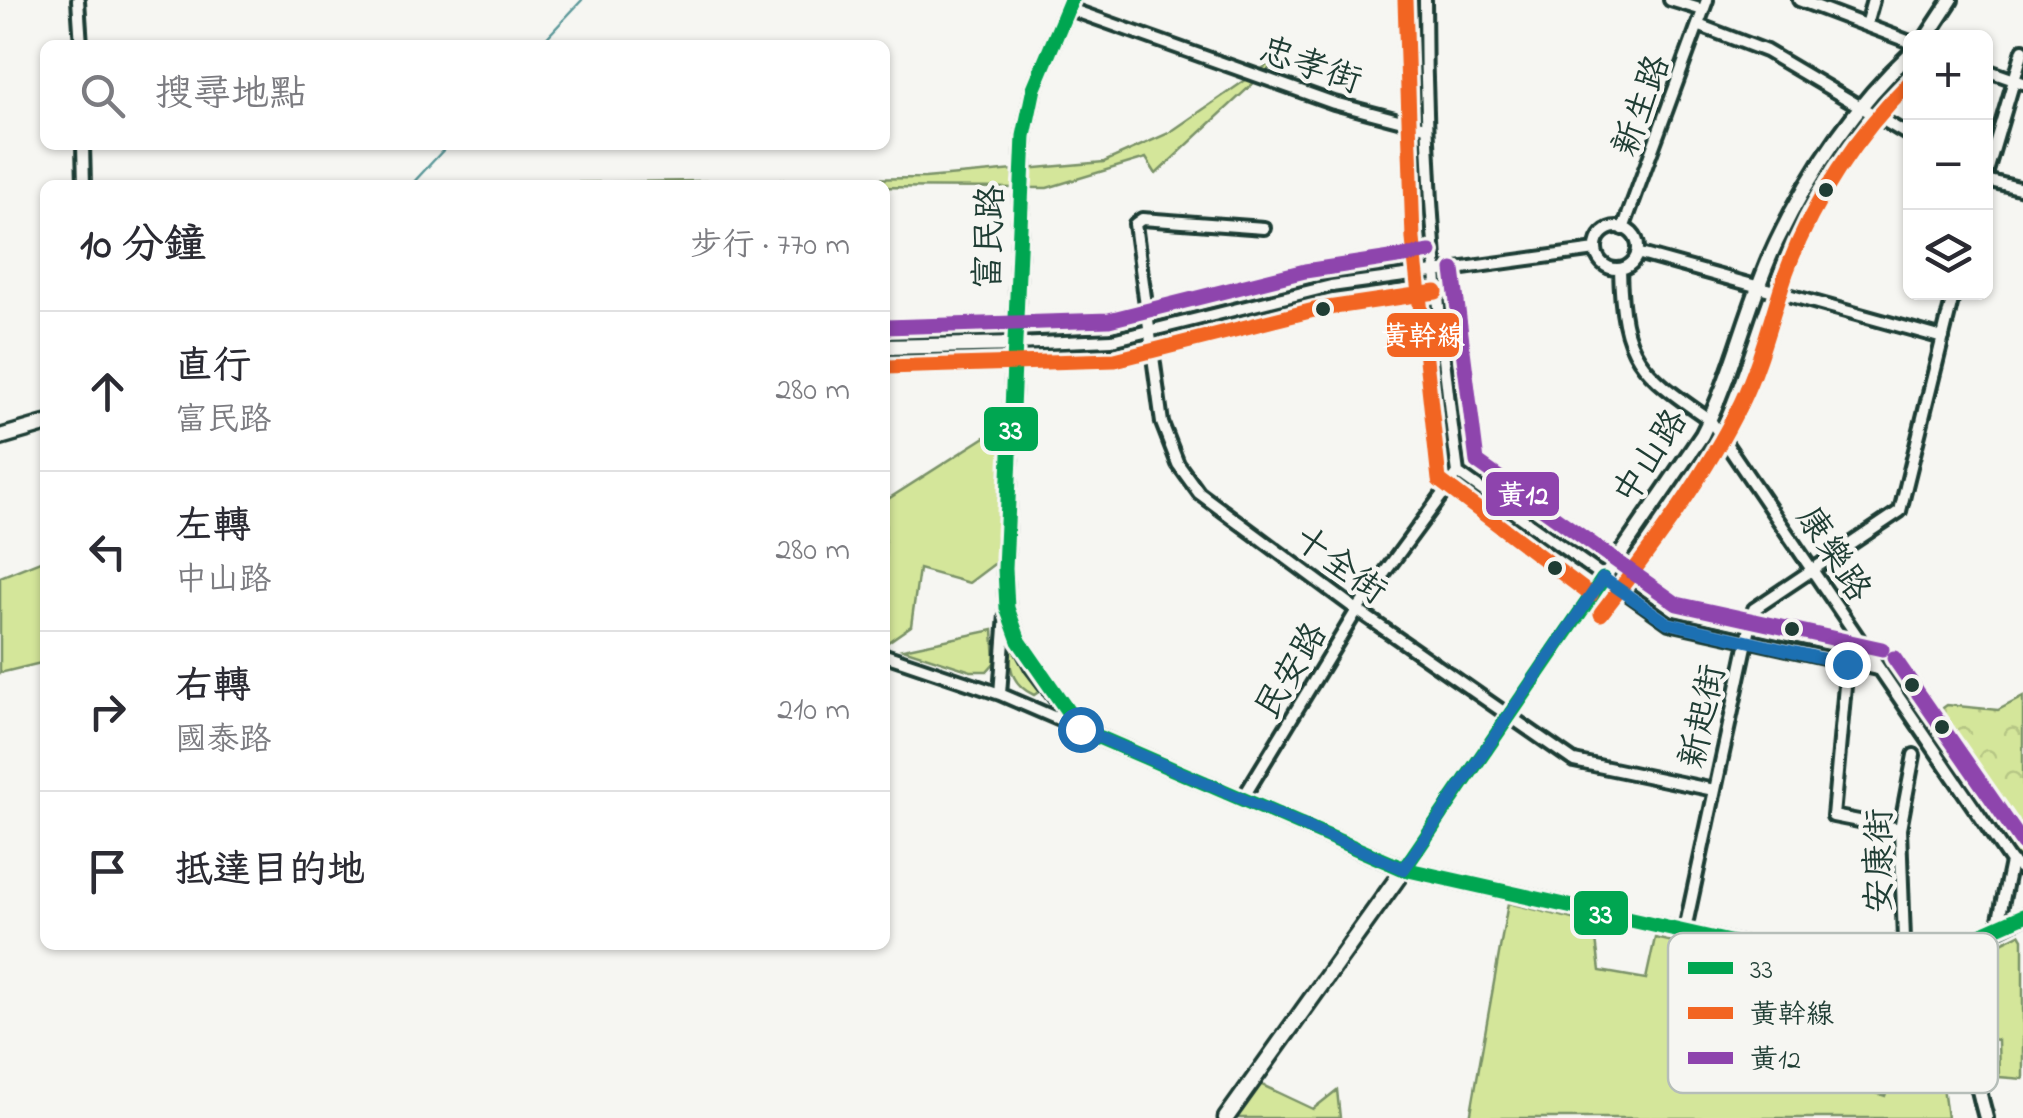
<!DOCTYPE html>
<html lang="zh-TW">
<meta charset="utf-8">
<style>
body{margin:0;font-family:"Indie Flower","LXGW WenKai TC",sans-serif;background:#f2f2f3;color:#2b2b33}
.controls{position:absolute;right:30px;top:30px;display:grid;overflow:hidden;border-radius:15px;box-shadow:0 2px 8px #0004}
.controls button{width:90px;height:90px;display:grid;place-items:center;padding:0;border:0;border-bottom:2px solid #e1e1e2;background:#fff;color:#2b2b33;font:50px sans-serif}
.stop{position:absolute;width:30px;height:30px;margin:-22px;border:8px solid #1f6fb2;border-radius:50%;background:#fff}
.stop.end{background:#1f6fb2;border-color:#fff;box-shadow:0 2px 10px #0008}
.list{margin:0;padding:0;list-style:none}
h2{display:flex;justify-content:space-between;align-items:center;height:130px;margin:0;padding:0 40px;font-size:42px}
h2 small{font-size:32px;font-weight:400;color:#7c7c81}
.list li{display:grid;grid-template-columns:65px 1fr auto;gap:30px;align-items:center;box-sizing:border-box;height:160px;padding:0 40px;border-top:2px solid #e1e1e2}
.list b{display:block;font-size:38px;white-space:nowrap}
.list p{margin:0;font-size:32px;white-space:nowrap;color:#7c7c81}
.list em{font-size:32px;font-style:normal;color:#7c7c81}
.icon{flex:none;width:55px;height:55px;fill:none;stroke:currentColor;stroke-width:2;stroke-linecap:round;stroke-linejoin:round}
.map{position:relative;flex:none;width:2023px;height:1118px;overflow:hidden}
.search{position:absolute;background:#fff;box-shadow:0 2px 8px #0004;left:40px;top:40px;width:850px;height:110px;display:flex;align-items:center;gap:25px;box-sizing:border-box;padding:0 35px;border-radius:15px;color:#7c7c81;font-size:38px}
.panel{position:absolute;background:#fff;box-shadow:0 2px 8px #0004;left:40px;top:180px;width:850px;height:770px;border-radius:15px}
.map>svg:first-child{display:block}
.grass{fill:#d4e69a;stroke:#7a9267;stroke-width:2.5}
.park{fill:url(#park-crowns);stroke:#7a9267;stroke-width:2.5}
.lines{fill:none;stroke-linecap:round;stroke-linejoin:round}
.stream{stroke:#5b9899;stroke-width:2.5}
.minor-casing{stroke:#1f3d34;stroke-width:18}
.tertiary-casing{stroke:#1f3d34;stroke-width:20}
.secondary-casing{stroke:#1f3d34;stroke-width:21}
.minor{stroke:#f6f6f2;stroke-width:10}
.tertiary{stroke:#f6f6f2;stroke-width:12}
.secondary{stroke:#f6f6f2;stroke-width:14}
.bus-1-casing{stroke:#f6f6f2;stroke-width:22}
.bus-2-casing{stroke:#f6f6f2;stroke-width:22}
.bus-3-casing{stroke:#f6f6f2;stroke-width:22}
.bus-1{stroke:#00a651;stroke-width:15}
.bus-2{stroke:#f26522;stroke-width:15}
.bus-3{stroke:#8e44ad;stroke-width:15}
.route{stroke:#1f6fb2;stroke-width:12}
.bus-dot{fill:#1f3d34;stroke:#f6f6f2;stroke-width:4}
.labels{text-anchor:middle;stroke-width:9;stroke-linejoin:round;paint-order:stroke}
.street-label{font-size:35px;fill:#1f3d34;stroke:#f6f6f2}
.key{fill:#f6f6f2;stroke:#b6beb9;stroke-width:2.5}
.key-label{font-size:28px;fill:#1f3d34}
.line-badge{stroke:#f6f6f2;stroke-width:4}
.badge-label{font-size:28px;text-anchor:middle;font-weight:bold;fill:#fff}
</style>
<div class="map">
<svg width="2023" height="1118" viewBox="0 0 2023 1118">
<defs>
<pattern id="park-crowns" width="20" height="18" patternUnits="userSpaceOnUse" patternTransform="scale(2.5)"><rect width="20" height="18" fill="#d4e69a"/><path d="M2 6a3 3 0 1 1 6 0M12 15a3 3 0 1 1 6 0" fill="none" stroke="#b6c685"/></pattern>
</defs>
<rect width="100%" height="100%" fill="#f6f6f2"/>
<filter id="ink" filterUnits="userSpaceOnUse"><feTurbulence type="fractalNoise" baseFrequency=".01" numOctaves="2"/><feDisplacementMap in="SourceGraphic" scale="20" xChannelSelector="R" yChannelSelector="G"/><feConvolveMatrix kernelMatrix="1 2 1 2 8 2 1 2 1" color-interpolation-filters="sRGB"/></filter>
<g filter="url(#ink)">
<path class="grass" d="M 1289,50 L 1156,174 L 1146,158 L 1047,188 L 411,185 L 925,178 L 1104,162 L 1169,133 Z
M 1001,427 L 1008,506 L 1002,558 L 969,583 L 919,569 L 911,626 L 885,644 L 885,501 Z
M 45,559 L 45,662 L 0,673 L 0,577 Z
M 993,630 L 995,662 L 987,671 L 971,671 L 903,649 Z
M 1016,648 L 1040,691 L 1034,695 C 1014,686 1009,671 1010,650 Z
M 1508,903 L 1594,924 L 1600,971 L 1646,979 L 1655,938 L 1839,978 L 1810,1070 L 1885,1096 L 1908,1033 L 1938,1046 L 1947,1118 L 1470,1118 Z
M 2020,934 L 2023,939 L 2023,1079 L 1999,1077 L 1998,1040 L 1966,1035 L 1957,965 Z
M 1260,1084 L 1313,1109 L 1337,1090 L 1340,1118 L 1235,1118 Z"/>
<path class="park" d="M 2023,697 L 2023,859 L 2016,856 L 1922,723 L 1947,705 L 1998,710 Z"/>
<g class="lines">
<path class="stream" d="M 540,45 L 582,0
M 411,185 L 448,145"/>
<defs>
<path id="minor" d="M 78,0 L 81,45
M 1425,0 C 1425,160 1436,315 1458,473 L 1669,623 L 1878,669
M 1670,0 L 1703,10
M 1799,0 L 1910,42
M 1067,8 L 1334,103 L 1425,127
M 1698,25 L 1766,51 L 1910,136
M 1866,25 L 1873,0
M 1986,70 L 2023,83
M 83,145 L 84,185
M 1986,175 L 2023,50
M 1986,180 L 2023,189
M1596 248a21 21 0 1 1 42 0a21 21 0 1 1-42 0Z
M 1264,228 L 1142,219 L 1135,224 L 1162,423 L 1178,464 L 1199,493 L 1357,610 L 1574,761 L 1714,790
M 1623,229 L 1707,0
M 1637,253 L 1943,338
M 1620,269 C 1622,358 1639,371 1710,420 L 2011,862 L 2023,870
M 1015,344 L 1112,340 L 1331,286 L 1596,250
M 885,655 L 1000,694 L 1079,728
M 1847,664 L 1833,816 L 1900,829
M 1000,694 L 1006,614
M 1243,798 L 1357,610 L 1458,473
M 1997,929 L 2011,862
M 1684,934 L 1754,609 L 1900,511 L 1954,292
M 1905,967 L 1900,829 L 1914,755"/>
<path id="tertiary" d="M 1926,38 L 1951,0
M 1404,869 L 1702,435 C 1734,372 1747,304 1777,241 C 1810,172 1855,105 1910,54
M 1964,947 C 1960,1005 1971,1063 1986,1118"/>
<path id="secondary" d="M 1071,0 L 1034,88 L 1024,136 L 1005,569 L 1007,608 L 1019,641 L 1033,667 L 1080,729 L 1404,869 L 1854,970 C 1926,967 1960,947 2023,916
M 885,347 L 1015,344
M 0,437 L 45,424
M 1226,1118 L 1404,869"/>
</defs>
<use href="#minor" class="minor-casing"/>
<use href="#tertiary" class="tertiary-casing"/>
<use href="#secondary" class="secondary-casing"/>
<use href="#minor" class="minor"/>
<use href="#tertiary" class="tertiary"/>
<use href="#secondary" class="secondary"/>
<defs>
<path id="bus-1" d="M 1071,0 L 1034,88 L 1024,136 L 1005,569 L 1007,608 L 1019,641 L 1080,729 L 1404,869 L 1854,970 L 1923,960 L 2023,916
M 1404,869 L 1603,579"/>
<path id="bus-2" d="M 1405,0 L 1413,239 L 1439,480 L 1591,595
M 886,367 L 1115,360 L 1314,310 L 1436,292
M 1601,614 C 1652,547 1704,479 1741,403 C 1761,362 1771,317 1786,273 C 1812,202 1857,134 1910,82"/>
<path id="bus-3" d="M 1453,270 L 1477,462 L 1677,604 L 1882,649
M 885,327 L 1109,320 L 1305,271 L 1430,252
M 1894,658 L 2023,844"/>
</defs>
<use href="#bus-1" class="bus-1-casing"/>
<use href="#bus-2" class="bus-2-casing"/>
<use href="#bus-3" class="bus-3-casing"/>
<use href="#bus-1" class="bus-1"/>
<use href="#bus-2" class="bus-2"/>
<use href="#bus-3" class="bus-3"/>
</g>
</g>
<g class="lines" filter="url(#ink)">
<path class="route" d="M 1080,729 L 1404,869 L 1603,578 L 1668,623 L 1847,664"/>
</g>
<g class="bus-dot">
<circle cx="1826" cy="190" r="9"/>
<circle cx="1323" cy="309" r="9"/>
<circle cx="1555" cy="568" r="9"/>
<circle cx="1792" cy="629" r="9"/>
<circle cx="1912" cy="685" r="9"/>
<circle cx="1942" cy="727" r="9"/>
</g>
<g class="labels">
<g class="street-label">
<text transform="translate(1311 64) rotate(19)" y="12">忠孝街</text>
<text transform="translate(1640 105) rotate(-70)" y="12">新生路</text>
<text transform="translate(988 237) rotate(-88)" y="12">富民路</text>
<text transform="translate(1649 456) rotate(-57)" y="12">中山路</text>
<text transform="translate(1835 553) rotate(57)" y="12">康樂路</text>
<text transform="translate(1341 564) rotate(36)" y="12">十全街</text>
<text transform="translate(1290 670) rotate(-59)" y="12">民安路</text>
<text transform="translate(1701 716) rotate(-78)" y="12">新起街</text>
<text transform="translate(1878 861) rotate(-90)" y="12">安康街</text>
</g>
</g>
<rect x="1668" y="933" width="330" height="160" rx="15" class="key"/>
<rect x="1688" y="962" width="45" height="12" fill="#00a651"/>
<rect x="1688" y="1007" width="45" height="12" fill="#f26522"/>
<rect x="1688" y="1052" width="45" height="12" fill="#8e44ad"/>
<g class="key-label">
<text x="1750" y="978">33</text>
<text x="1750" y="1023">黃幹線</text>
<text x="1750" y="1068">黃12</text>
</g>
<g class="line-badge">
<rect x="1385" y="311" width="76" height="48" rx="10" fill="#f26522"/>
<rect x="982" y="405" width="58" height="48" rx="10" fill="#00a651"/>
<rect x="1484" y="470" width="77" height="48" rx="10" fill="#8e44ad"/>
<rect x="1572" y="889" width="58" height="48" rx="10" fill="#00a651"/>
</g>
<g class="badge-label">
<text x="1423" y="345">黃幹線</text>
<text x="1011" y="439">33</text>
<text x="1523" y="504">黃12</text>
<text x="1601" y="923">33</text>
</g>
</svg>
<div class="controls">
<button>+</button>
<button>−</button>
<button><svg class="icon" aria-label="layers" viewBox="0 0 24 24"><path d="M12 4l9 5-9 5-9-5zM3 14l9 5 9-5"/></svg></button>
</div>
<div class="stop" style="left:1080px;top:729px"></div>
<div class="stop end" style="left:1847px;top:664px"></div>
<div class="search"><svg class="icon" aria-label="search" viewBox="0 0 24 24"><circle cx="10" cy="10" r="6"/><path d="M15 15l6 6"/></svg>搜尋地點</div>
<section class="panel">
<h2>10 分鐘<small>步行 · 770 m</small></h2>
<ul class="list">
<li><svg class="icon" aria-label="ahead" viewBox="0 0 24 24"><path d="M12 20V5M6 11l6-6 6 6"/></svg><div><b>直行</b><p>富民路</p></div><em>280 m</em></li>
<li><svg class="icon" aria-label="left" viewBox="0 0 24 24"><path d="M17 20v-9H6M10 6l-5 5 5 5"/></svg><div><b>左轉</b><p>中山路</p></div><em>280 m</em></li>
<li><svg class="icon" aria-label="right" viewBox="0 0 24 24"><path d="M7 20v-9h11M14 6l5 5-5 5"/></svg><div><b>右轉</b><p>國泰路</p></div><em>210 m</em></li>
<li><svg class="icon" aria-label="arrive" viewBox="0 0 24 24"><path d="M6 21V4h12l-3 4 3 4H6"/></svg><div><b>抵達目的地</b></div></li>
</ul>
</section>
</div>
